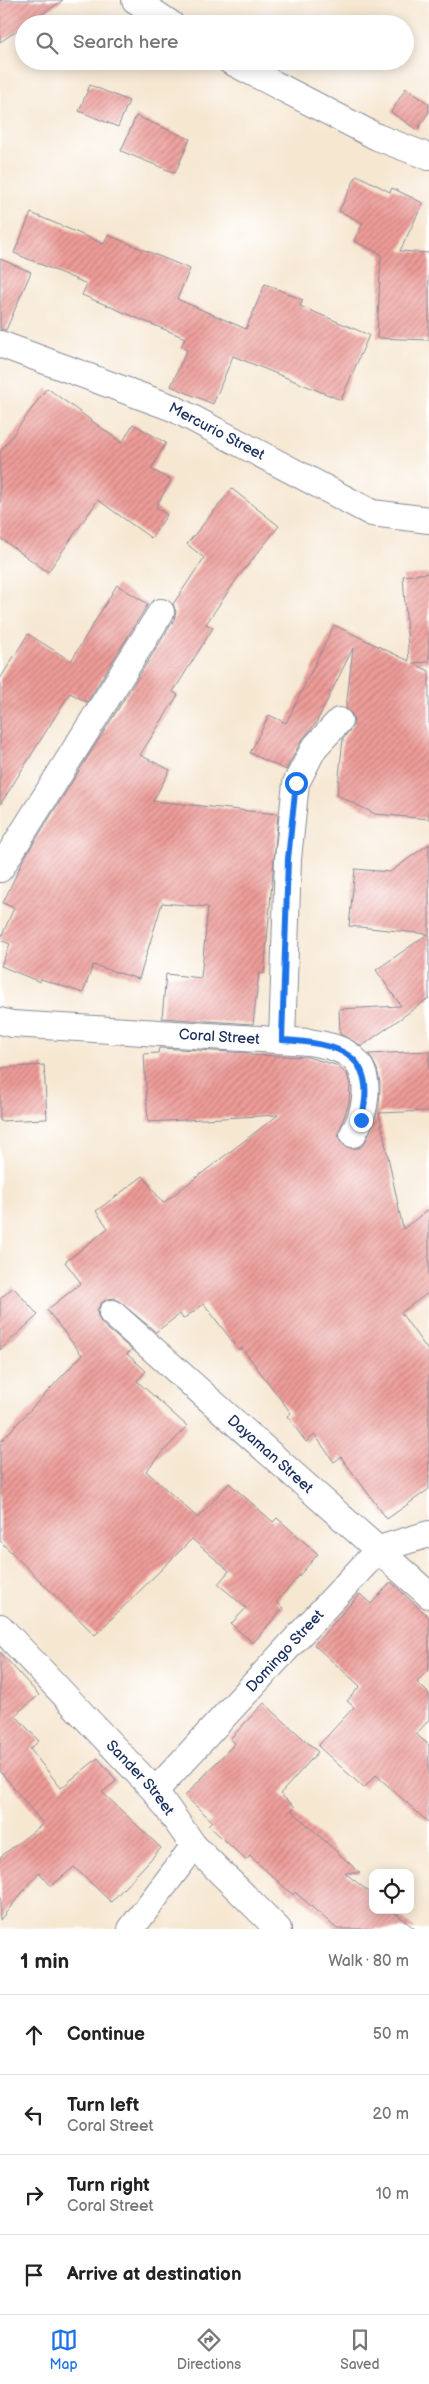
<!DOCTYPE html>
<meta charset="utf-8">
<style>
body{margin:0;font-family:"Balsamiq Sans",sans-serif;background:#f2f2f2;color:#222}
.controls{position:absolute;right:15px;bottom:15px;display:grid;overflow:hidden;border-radius:10px;box-shadow:0 2px 12px #0003}
.controls button{width:45px;height:45px;display:grid;place-items:center;padding:0;border:0;border-bottom:1px solid #e0e0e0;background:#fff;color:#222;font:25px sans-serif}
.stop{position:absolute;width:15px;height:15px;margin:-11px;border:4px solid #1a73e8;border-radius:50%;background:#fff}
.stop.end{background:#1a73e8;border-color:#fff;box-shadow:0 1px 5px #0008}
.list{margin:0;padding:0;list-style:none}
h2{display:flex;justify-content:space-between;align-items:center;height:65px;margin:0;padding:0 20px;font-size:21px}
h2 small{font-size:16px;font-weight:400;color:#767676}
.list li{display:grid;grid-template-columns:32px 1fr auto;gap:15px;align-items:center;box-sizing:border-box;height:80px;padding:0 20px;border-top:1px solid #e0e0e0}
.list b{display:block;font-size:19px;white-space:nowrap}
.list p{margin:0;font-size:16px;white-space:nowrap;color:#767676}
.list em{font-size:16px;font-style:normal;color:#767676}
.icon{flex:none;width:28px;height:28px;fill:none;stroke:currentColor;stroke-width:2;stroke-linecap:round;stroke-linejoin:round}
.map{position:relative;flex:none;width:429px;height:1929px;overflow:hidden}
.search{position:absolute;background:#fff;box-shadow:0 2px 12px #0003;left:15px;right:15px;top:15px;height:55px;display:flex;align-items:center;gap:12px;box-sizing:border-box;padding:0 18px;border-radius:28px;color:#767676;font-size:19px}
.sheet{height:385px;background:#fff}
nav{display:flex;justify-content:space-around;align-items:center;box-sizing:border-box;height:70px;border-top:1px solid #e0e0e0;background:#fff;font-size:14px;color:#767676}
nav a{display:grid;justify-items:center;gap:2px}
nav .on{color:#1a73e8}
.map>svg:first-child{display:block}
.building{fill:url(#building-hatch)}
.lines{fill:none;stroke-linecap:round;stroke-linejoin:round}
.street-casing{stroke:#888b98;stroke-width:28}
.street{stroke:#fff;stroke-width:26}
.route{stroke:#1a73e8;stroke-width:6}
.labels{text-anchor:middle;stroke-width:4;stroke-linejoin:round;paint-order:stroke}
.street-label{font-size:15px;fill:#1b2f5e;stroke:#fff}
</style>
<div class="map">
<svg width="429" height="1929" viewBox="0 0 429 1929">
<defs>
<pattern id="building-hatch" width="6" height="6" patternUnits="userSpaceOnUse" patternTransform="scale(1.25)"><rect width="6" height="6" fill="#ee9c98"/><path d="M-1 1l2-2M0 6l6-6M5 7l2-2" fill="none" stroke="#c0807f"/></pattern>
</defs>
<rect width="100%" height="100%" fill="#fff"/>
<filter id="ink" filterUnits="userSpaceOnUse"><feTurbulence type="fractalNoise" baseFrequency=".02" numOctaves="2"/><feDisplacementMap in="SourceGraphic" scale="10" xChannelSelector="R" yChannelSelector="G"/><feConvolveMatrix kernelMatrix="1 2 1 2 8 2 1 2 1" color-interpolation-filters="sRGB"/></filter>
<filter id="wash" filterUnits="userSpaceOnUse"><feTurbulence type="fractalNoise" baseFrequency=".0096" numOctaves="4" result="noise"/><feDisplacementMap in="SourceGraphic" scale="20" xChannelSelector="R" yChannelSelector="G"/><feGaussianBlur stdDeviation="1.12" result="paint"/><feColorMatrix in="noise" values="0 0 0 0 0 0 0 0 0 0 0 0 0 0 0 0 0 1.4 0 .05"/><feComposite in="paint" operator="in"/></filter>
<g filter="url(#wash)">
<rect width="100%" height="100%" fill="#f6e7d1"/>
<g id="blocks">
<path class="building" d="M 0,0 L 63,0 L 28,24 L 24,24 L 24,26 L 0,42 Z
M 90,85 L 129,101 L 118,127 L 79,111 Z
M 406,88 L 429,104 L 429,112 L 417,130 L 391,112 Z
M 136,116 L 190,139 L 175,173 L 121,151 Z
M 357,175 L 390,192 L 392,188 L 423,203 L 400,251 L 429,253 L 429,340 L 377,338 L 381,254 L 354,241 L 363,223 L 339,211 Z
M 31,213 L 104,244 L 108,235 L 190,269 L 177,299 L 246,329 L 265,284 L 303,300 L 300,306 L 369,335 L 341,400 L 233,356 L 213,404 L 171,386 L 187,350 L 181,347 L 185,338 L 82,295 L 87,284 L 14,253 Z
M 0,259 L 31,272 L 6,330 L 0,329 Z
M 47,388 L 122,443 L 133,424 L 166,443 L 151,469 L 171,480 L 156,507 L 167,515 L 151,538 L 98,500 L 48,572 L 0,538 L 0,452 Z
M 232,489 L 279,526 L 236,580 L 206,624 L 213,628 L 173,692 L 178,695 L 140,755 L 170,770 L 153,801 L 278,814 L 264,974 L 259,973 L 253,1024 L 162,1018 L 166,974 L 201,978 L 208,907 L 162,903 L 139,979 L 93,965 L 83,993 L 41,979 L 40,982 L 1,966 L 10,944 L 0,940 L 14,908 L 3,903 L 23,860 L 174,620 L 176,612 L 173,604 L 204,558 L 187,544 Z
M 429,573 L 429,662 L 413,663 L 429,671 L 429,819 L 375,814 L 337,795 L 343,739 L 354,724 L 353,716 L 346,708 L 353,648 L 316,723 L 301,741 L 286,770 L 250,753 L 269,715 L 286,723 L 334,625 L 409,661 L 403,576 Z
M 117,585 L 148,604 L 87,702 L 70,693 L 0,805 L 0,679 L 28,634 L 71,661 Z
M 429,844 L 429,998 L 362,1046 L 340,1034 L 339,1009 L 401,1006 L 376,970 L 428,934 L 349,926 L 355,869 L 390,872 Z
M 159,1048 L 250,1053 L 250,1055 L 307,1057 L 336,1065 L 347,1074 L 350,1086 L 349,1103 L 338,1135 L 341,1142 L 346,1147 L 353,1149 L 361,1147 L 366,1141 L 379,1108 L 380,1082 L 377,1069 L 369,1054 L 429,1051 L 429,1111 L 379,1113 L 403,1229 L 429,1209 L 429,1292 L 401,1313 L 429,1352 L 429,1489 L 387,1519 L 341,1457 L 334,1462 L 315,1435 L 306,1442 L 287,1416 L 291,1413 L 242,1348 L 239,1350 L 204,1304 L 183,1319 L 180,1314 L 156,1332 L 115,1298 L 107,1299 L 101,1303 L 97,1310 L 98,1317 L 102,1324 L 132,1350 L 127,1354 L 146,1371 L 137,1381 L 187,1426 L 146,1471 L 198,1518 L 229,1483 L 273,1522 L 277,1518 L 318,1554 L 276,1602 L 283,1608 L 253,1643 L 231,1624 L 246,1608 L 218,1584 L 229,1571 L 192,1539 L 95,1635 L 0,1541 L 0,1442 L 82,1355 L 47,1310 L 81,1283 L 65,1262 L 108,1228 L 96,1211 L 143,1176 L 163,1203 L 278,1115 L 148,1122 L 144,1054 L 158,1053 Z
M 44,1065 L 47,1119 L 0,1121 L 0,1068 Z
M 13,1287 L 38,1315 L 0,1350 L 0,1299 Z
M 391,1582 L 429,1617 L 429,1669 L 417,1682 L 429,1694 L 429,1720 L 416,1734 L 429,1745 L 429,1823 L 376,1775 L 364,1788 L 318,1746 L 354,1707 L 347,1701 L 360,1686 L 314,1645 L 360,1594 L 371,1604 Z
M 0,1652 L 39,1695 L 15,1715 L 39,1741 L 30,1749 L 61,1788 L 98,1758 L 117,1781 L 102,1792 L 161,1848 L 111,1902 L 74,1867 L 51,1886 L 39,1872 L 0,1920 L 0,1857 L 43,1824 L 0,1771 Z
M 264,1703 L 318,1752 L 280,1794 L 295,1807 L 292,1811 L 360,1873 L 345,1873 L 373,1895 L 373,1910 L 392,1910 L 415,1929 L 337,1929 L 295,1892 L 293,1895 L 250,1856 L 246,1860 L 208,1825 L 212,1821 L 185,1796 L 235,1743 L 230,1739 Z"/>
</g>
</g>
<g filter="url(#ink)">
<use href="#blocks" fill-opacity="0" stroke="#888b98" stroke-width="1"/>
<g class="lines">
<defs>
<g id="street">
<path d="M 135,0 L 171,24"/>
<path d="M 230,61 L 377,137 L 429,157"/>
<path id="s1" d="M 0,344 L 173,408 L 372,513 L 429,520"/>
<path d="M 0,869 L 161,612"/>
<path id="s2" d="M 0,1021 L 12,1024 L 309,1042 C 324,1045 341,1047 353,1058 C 374,1077 365,1114 353,1134"/>
<path d="M 282,1040 L 288,859 L 296,783 L 314,748 L 339,721"/>
<path id="s3" d="M 112,1313 L 429,1595"/>
<path id="s4" d="M 0,1627 L 155,1791 L 194,1846 L 278,1929"/>
<path id="s5" d="M 155,1791 L 379,1549 L 429,1534"/>
<path d="M 131,1929 L 194,1846"/>
</g>
</defs>
<use href="#street" class="street-casing"/>
<use href="#street" class="street"/>
</g>
</g>
<g class="lines" filter="url(#ink)">
<path class="route" d="M 296,783 L 288,859 L 282,1040 C 337,1043 380,1053 361,1120"/>
</g>
<g class="labels">
<g class="street-label">
<text dy="5" stroke="none"><textPath href="#s1" startOffset="234">Mercurio Street</textPath></text>
<text dy="5" stroke="none"><textPath href="#s2" startOffset="220">Coral Street</textPath></text>
<text dy="5" stroke="none"><textPath href="#s3" startOffset="212">Dayaman Street</textPath></text>
<text dy="5" stroke="none"><textPath href="#s5" startOffset="191">Domingo Street</textPath></text>
<text dy="5" stroke="none"><textPath href="#s4" startOffset="206">Sander Street</textPath></text>
</g>
</g>
</svg>
<div class="controls">
<button><svg class="icon" aria-label="locate" viewBox="0 0 24 24"><circle cx="12" cy="12" r="6"/><path d="M12 2v4M12 18v4M2 12h4M18 12h4"/></svg></button>
</div>
<div class="stop" style="left:296px;top:783px"></div>
<div class="stop end" style="left:361px;top:1120px"></div>
<div class="search"><svg class="icon" aria-label="search" viewBox="0 0 24 24"><circle cx="10" cy="10" r="6"/><path d="M15 15l6 6"/></svg>Search here</div>
</div>
<section class="sheet">
<h2>1 min<small>Walk · 80 m</small></h2>
<ul class="list">
<li><svg class="icon" aria-label="ahead" viewBox="0 0 24 24"><path d="M12 20V5M6 11l6-6 6 6"/></svg><div><b>Continue</b></div><em>50 m</em></li>
<li><svg class="icon" aria-label="left" viewBox="0 0 24 24"><path d="M17 20v-9H6M10 6l-5 5 5 5"/></svg><div><b>Turn left</b><p>Coral Street</p></div><em>20 m</em></li>
<li><svg class="icon" aria-label="right" viewBox="0 0 24 24"><path d="M7 20v-9h11M14 6l5 5-5 5"/></svg><div><b>Turn right</b><p>Coral Street</p></div><em>10 m</em></li>
<li><svg class="icon" aria-label="arrive" viewBox="0 0 24 24"><path d="M6 21V4h12l-3 4 3 4H6"/></svg><div><b>Arrive at destination</b></div></li>
</ul>
</section>
<nav>
<a class="on"><svg class="icon" aria-label="map" viewBox="0 0 24 24"><path d="M3 6l6-2 6 2 6-2v14l-6 2-6-2-6 2zM9 4v14M15 6v14"/></svg>Map</a>
<a><svg class="icon" aria-label="directions" viewBox="0 0 24 24"><path d="M12 3l9 9-9 9-9-9zM9 14v-3h6M13 9l2 2-2 2"/></svg>Directions</a>
<a><svg class="icon" aria-label="saved" viewBox="0 0 24 24"><path d="M7 4h10v16l-5-4-5 4z"/></svg>Saved</a>
</nav>
